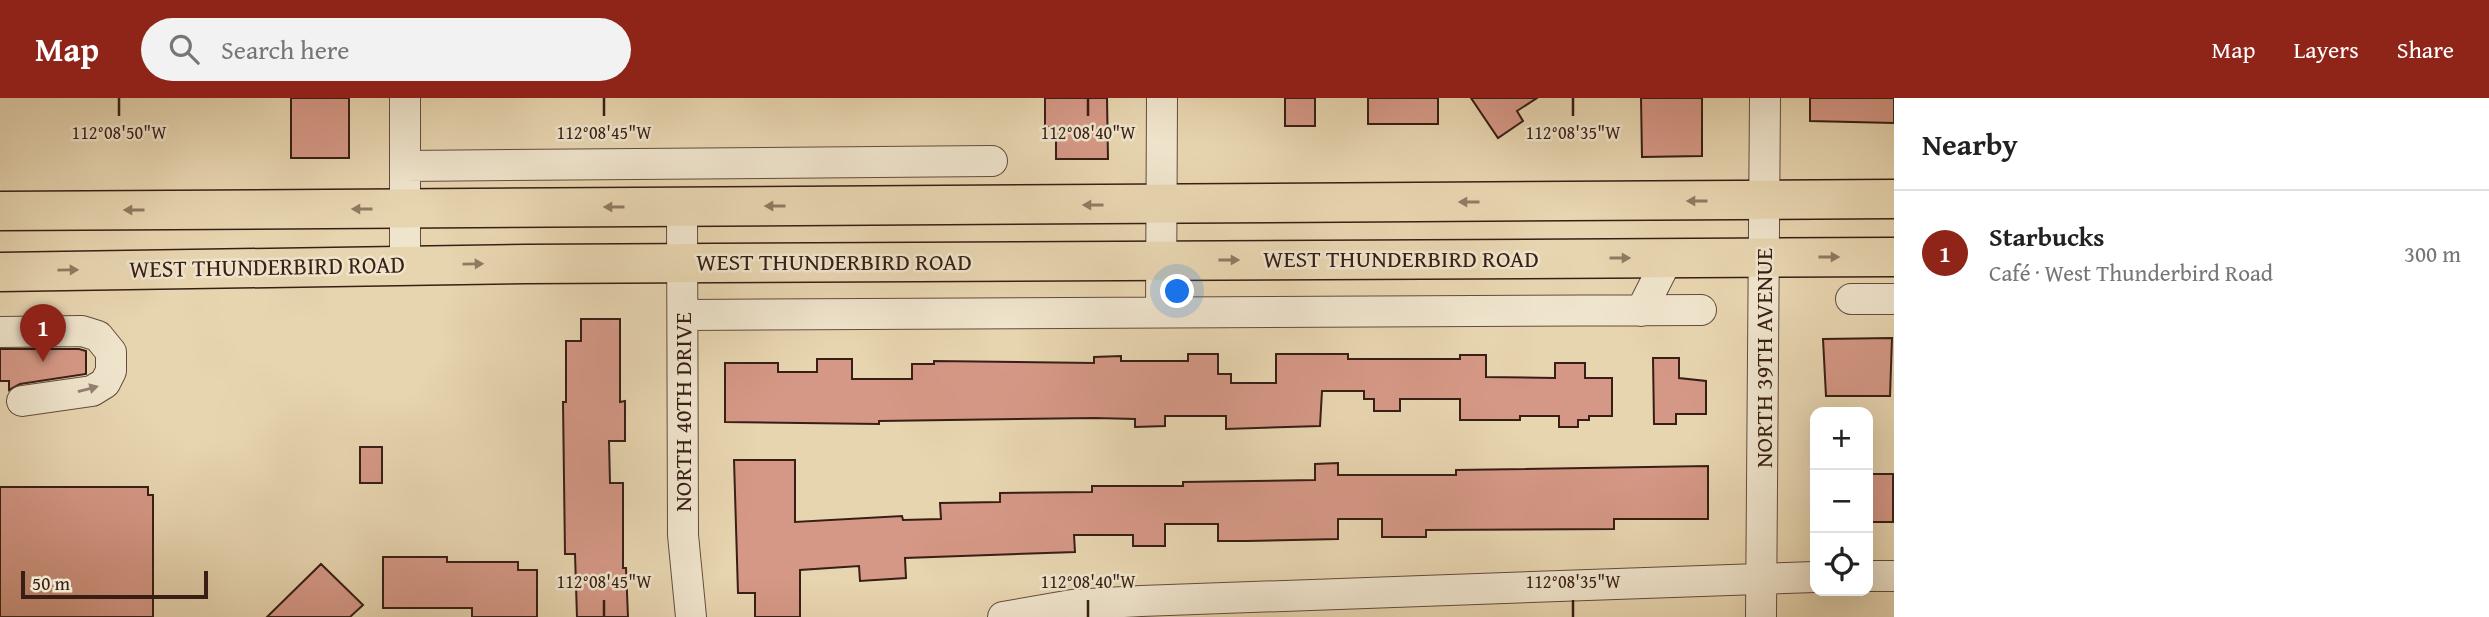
<!DOCTYPE html>
<meta charset="utf-8">
<style>
body{margin:0;font-family:"Gentium Book Plus",serif;background:#f2f2f2;color:#222}
.controls{position:absolute;right:21px;bottom:21px;display:grid;overflow:hidden;border-radius:14px;box-shadow:0 7px 28px #0002}
.controls button{width:63px;height:63px;display:grid;place-items:center;padding:0;border:0;border-bottom:2px solid #e0e0e0;background:#fff;color:#222;font:35px sans-serif}
.scale{position:absolute;left:21px;bottom:18px;width:187px;box-sizing:border-box;padding-left:7px;border:4px solid #381e15;border-top:0;font-size:19px;line-height:24px;white-space:nowrap;color:#381e15;-webkit-text-stroke:5px #efe4cc;paint-order:stroke}
.you{position:absolute;left:1178px;top:194px;width:24px;height:24px;margin:-18px;border:5px solid #fff;border-radius:50%;background:#1a73e8;box-shadow:0 0 0 10px #1a73e833}
.badge{display:grid;place-items:center;width:46px;height:46px;border-radius:50%;background:#8f2418;color:#fff;font-size:23px;font-weight:700}
.pin{position:absolute;translate:-50% -58px;filter:drop-shadow(0 2px 4px #0008)}
.pin::after{content:'';position:absolute;top:37px;width:24px;height:21px;background:inherit;clip-path:polygon(0 0,100% 0,50% 100%)}
.list{margin:0;padding:0;list-style:none}
h2{display:flex;justify-content:space-between;align-items:center;height:91px;margin:0;padding:0 28px;font-size:30px}
h2 small{font-size:23px;font-weight:400;color:#767676}
.list li{display:grid;grid-template-columns:46px 1fr auto;gap:21px;align-items:center;box-sizing:border-box;height:126px;padding:0 28px;border-top:2px solid #e0e0e0}
.list b{display:block;font-size:26px;white-space:nowrap}
.list p{margin:0;font-size:23px;white-space:nowrap;color:#767676}
.list em{font-size:23px;font-style:normal;color:#767676}
.icon{flex:none;width:38px;height:38px;fill:none;stroke:currentColor;stroke-width:2;stroke-linecap:round;stroke-linejoin:round}
.map{position:relative;flex:none;width:1894px;height:519px;overflow:hidden}
header{display:flex;align-items:center;gap:42px;box-sizing:border-box;height:98px;padding:0 35px;background:#8f2418;color:#fff}
header strong{font-size:33px}
nav{display:flex;gap:38px;margin-inline-start:auto;font-size:24px}
.search{width:490px;height:63px;background:#f2f2f2;display:flex;align-items:center;gap:18px;box-sizing:border-box;padding:0 24px;border-radius:38px;color:#767676;font-size:26px}
main{display:flex}
aside{flex:1;background:#fff}
.map>svg:first-child{display:block}
.building{fill:#d59886;stroke:#381e15;stroke-width:2}
.lines{fill:none;stroke-linecap:round;stroke-linejoin:round}
.minor-casing{stroke:#644c3c;stroke-width:32}
.major-casing{stroke:#381e15;stroke-width:41}
.minor{stroke:#efe4cc;stroke-width:30}
.major{stroke:#e7d5b0;stroke-width:38}
.oneway{fill:#907a62}
.oneway2{fill:#948170}
.ticks{fill:none;stroke:#381e15;stroke-width:2.5}
.labels{text-anchor:middle;stroke-width:5;stroke-linejoin:round;paint-order:stroke}
.street-label{font-size:24px;fill:#381e15;stroke:#efe4cc}
.ticks-label{font-size:18px;text-anchor:middle;fill:#381e15;stroke:#efe4cc;stroke-width:5;stroke-linejoin:round;paint-order:stroke}
</style>
<header>
<strong>Map</strong>
<div class="search"><svg class="icon" aria-label="search" viewBox="0 0 24 24"><circle cx="10" cy="10" r="6"/><path d="M15 15l6 6"/></svg>Search here</div>
<nav><a>Map</a><a>Layers</a><a>Share</a></nav>
</header>
<main>
<div class="map">
<svg width="1894" height="519" viewBox="0 0 1894 519">
<rect width="100%" height="100%" fill="#e7d5b0"/>
<filter id="stains"><feTurbulence type="fractalNoise" baseFrequency=".00286" numOctaves="4"/><feColorMatrix values="0 0 0 0 .2 0 0 0 0 .09 0 0 0 0 .02 0 0 0 .5 -.17"/></filter>
<radialGradient id="worn" r=".72"><stop offset=".6" stop-color="#630" stop-opacity="0"/><stop offset="1" stop-color="#630" stop-opacity=".3"/></radialGradient>
<path class="building" d="M 291,0 L 349,0 L 349,60 L 291,60 Z
M 1045,0 L 1107,0 L 1108,61 L 1056,61 L 1056,29 L 1045,29 Z
M 1285,0 L 1315,0 L 1315,28 L 1285,28 Z
M 1368,0 L 1438,0 L 1438,26 L 1368,26 Z
M 1471,0 L 1537,0 L 1517,13 L 1523,23 L 1498,40 Z
M 1641,0 L 1702,0 L 1702,58 L 1642,59 Z
M 1810,0 L 1894,0 L 1894,25 L 1810,23 Z
M 581,221 L 620,221 L 620,304 L 625,303 L 625,343 L 609,343 L 610,385 L 623,385 L 623,470 L 626,470 L 628,519 L 577,519 L 575,456 L 565,456 L 563,304 L 566,304 L 566,243 L 581,243 Z
M 1892,240 L 1890,298 L 1826,298 L 1823,241 Z
M 0,251 L 79,251 L 86,253 L 86,276 L 20,286 L 9,292 L 9,283 L 0,283 Z
M 1188,256 L 1218,256 L 1218,276 L 1231,276 L 1231,285 L 1276,285 L 1276,256 L 1348,256 L 1348,261 L 1460,261 L 1460,257 L 1486,257 L 1486,279 L 1555,280 L 1555,265 L 1585,265 L 1585,280 L 1612,280 L 1612,318 L 1589,318 L 1589,322 L 1578,322 L 1578,329 L 1559,329 L 1559,318 L 1520,318 L 1520,322 L 1460,322 L 1460,301 L 1400,301 L 1400,313 L 1374,313 L 1374,301 L 1364,301 L 1364,293 L 1322,293 L 1320,328 L 1226,331 L 1226,318 L 1165,318 L 1165,328 L 1135,329 L 1135,321 L 1095,320 L 879,323 L 879,326 L 725,324 L 725,265 L 778,265 L 778,274 L 817,274 L 817,261 L 852,261 L 852,281 L 912,281 L 912,266 L 934,266 L 934,263 L 1094,265 L 1094,259 L 1121,258 L 1121,263 L 1188,263 Z
M 1653,260 L 1679,260 L 1679,280 L 1706,283 L 1706,316 L 1676,316 L 1676,326 L 1654,326 Z
M 360,349 L 382,349 L 382,385 L 360,385 Z
M 734,362 L 795,362 L 795,424 L 902,418 L 903,422 L 941,421 L 940,405 L 1000,404 L 1000,395 L 1092,394 L 1092,388 L 1183,388 L 1183,384 L 1315,382 L 1315,366 L 1338,365 L 1338,377 L 1456,377 L 1456,372 L 1708,368 L 1708,421 L 1614,421 L 1614,431 L 1426,432 L 1426,439 L 1382,439 L 1382,421 L 1338,421 L 1338,441 L 1247,443 L 1218,443 L 1218,426 L 1165,426 L 1165,448 L 1133,448 L 1133,437 L 1074,437 L 1075,454 L 905,460 L 906,480 L 860,483 L 859,468 L 800,472 L 800,519 L 755,519 L 755,495 L 738,495 Z
M 1868,376 L 1893,376 L 1893,424 L 1868,424 Z
M 0,389 L 148,389 L 148,397 L 153,397 L 153,519 L 0,519 Z
M 383,459 L 447,459 L 447,464 L 518,464 L 518,472 L 537,472 L 537,519 L 472,519 L 472,510 L 383,510 Z
M 321,466 L 363,507 L 350,519 L 267,519 Z"/>
<g class="lines">
<defs>
<path id="minor" d="M 405,0 L 405,168
M 405,68 L 992,63
M 682,108 L 683,437 L 691,519
M 1851,201 L 1894,201
M 1641,213 L 1668,160
M 1161,214 L 1162,0
M 683,217 L 1701,212
M 0,234 L 82,233 L 98,238 L 111,254 L 111,273 L 105,285 L 92,293 L 22,303
M 1868,478 L 1894,478
M 1003,519 L 1072,507 L 1141,503 L 1815,479
M 1761,519 L 1765,0"/>
<path id="major" d="M 0,113 L 1894,101
M 0,174 L 526,166 L 1894,159"/>
</defs>
<use href="#minor" class="minor-casing"/>
<use href="#major" class="major-casing"/>
<use href="#minor" class="minor"/>
<use href="#major" class="major"/>
</g>
<defs><path id="oneway-solid" d="M-6-.8H1V-3.2L6.5 0L1 3.2V.8H-6Z" transform="scale(1.75)"/></defs>
<g class="oneway">
<use href="#oneway-solid" transform="translate(1697 103) rotate(180)"/>
<use href="#oneway-solid" transform="translate(1469 104) rotate(180)"/>
<use href="#oneway-solid" transform="translate(1093 107) rotate(-180)"/>
<use href="#oneway-solid" transform="translate(775 108) rotate(180)"/>
<use href="#oneway-solid" transform="translate(614 109) rotate(180)"/>
<use href="#oneway-solid" transform="translate(362 111) rotate(180)"/>
<use href="#oneway-solid" transform="translate(134 112) rotate(180)"/>
<use href="#oneway-solid" transform="translate(1829 159)"/>
<use href="#oneway-solid" transform="translate(1620 160)"/>
<use href="#oneway-solid" transform="translate(1229 162)"/>
<use href="#oneway-solid" transform="translate(473 166) rotate(-1)"/>
<use href="#oneway-solid" transform="translate(68 172) rotate(-1)"/>
</g>
<use class="oneway2" href="#oneway-solid" transform="translate(88 291) rotate(-15)"/>
<path class="ticks" d="M 119,0 L 119,18M 604,0 L 604,18M 1088,0 L 1088,18M 1573,0 L 1573,18M 604,502 L 604,519M 1088,502 L 1088,519M 1573,502 L 1573,519"/>
<g class="labels">
<g class="street-label">
<text x="1401" y="169">WEST THUNDERBIRD ROAD</text>
<text x="834" y="172">WEST THUNDERBIRD ROAD</text>
<text transform="translate(267 169) rotate(-1)" y="8">WEST THUNDERBIRD ROAD</text>
<text transform="translate(1764 260) rotate(-90)" y="8">NORTH 39TH AVENUE</text>
<text transform="translate(683 314) rotate(-90)" y="8">NORTH 40TH DRIVE</text>
</g>
</g>
<g class="ticks-label">
<text x="119" y="41">112°08'50"W</text>
<text x="604" y="41">112°08'45"W</text>
<text x="1088" y="41">112°08'40"W</text>
<text x="1573" y="41">112°08'35"W</text>
<text x="604" y="490">112°08'45"W</text>
<text x="1088" y="490">112°08'40"W</text>
<text x="1573" y="490">112°08'35"W</text>
</g>
<rect width="100%" height="100%" filter="url(#stains)"/>
<rect width="100%" height="100%" fill="url(#worn)"/>
</svg>
<div class="controls">
<button>+</button>
<button>−</button>
<button><svg class="icon" aria-label="locate" viewBox="0 0 24 24"><circle cx="12" cy="12" r="6"/><path d="M12 2v4M12 18v4M2 12h4M18 12h4"/></svg></button>
</div>
<div class="scale">50 m</div>
<div class="you"></div>
<div class="pin badge" style="left:43px;top:264px">1</div>
</div>
<aside>
<h2>Nearby<small></small></h2>
<ul class="list">
<li><span class="badge">1</span><div><b>Starbucks</b><p>Café · West Thunderbird Road</p></div><em>300 m</em></li>
</ul>
</aside>
</main>
